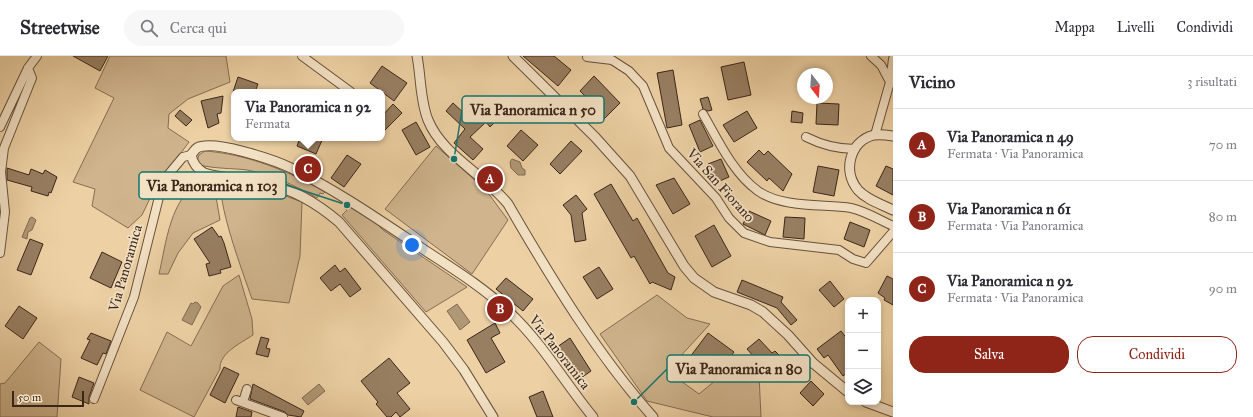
<!DOCTYPE html>
<html lang="it">
<meta charset="utf-8">
<style>
body{margin:0;font-family:"IM FELL Great Primer",serif;background:#f7f7f7;color:#2b2b33}
.controls{position:absolute;right:12px;bottom:12px;display:grid;overflow:hidden;border-radius:8px;box-shadow:0 2px 6px #0003}
.controls button{width:36px;height:36px;display:grid;place-items:center;padding:0;border:0;border-bottom:1px solid #e1e1e2;background:#fff;color:#2b2b33;font:20px sans-serif}
.compass{position:absolute;left:797px;top:12px;width:36px;height:36px;border-radius:50%;background:#fff;box-shadow:0 2px 6px #0003;rotate:163deg}
.scale{position:absolute;left:12px;bottom:10px;width:72px;box-sizing:border-box;padding-left:4px;border:2px solid #3b261a;border-top:0;font-size:11px;line-height:14px;white-space:nowrap;color:#3b261a;-webkit-text-stroke:3px #f3e1c4;paint-order:stroke}
.you{position:absolute;left:412px;top:189px;width:14px;height:14px;margin:-10px;border:3px solid #fff;border-radius:50%;background:#1a73e8;box-shadow:0 0 0 6px #1a73e833}
.badge{display:grid;place-items:center;width:26px;height:26px;border-radius:50%;background:#8f2418;color:#fff;font-size:13px;font-weight:700}
.pin{position:absolute;translate:-50% -50%;border:2px solid #fff;box-shadow:0 1px 4px #0006}
.popup{position:absolute;left:231px;top:33px;width:154px;height:52px;box-sizing:border-box;display:grid;place-content:center;border-radius:8px;background:#fff;filter:drop-shadow(0 1px 3px #0005);font-size:13px;white-space:nowrap;color:#7c7c81}
.popup b{font-size:15px;color:#2b2b33}
.popup::after{content:'';position:absolute;left:50%;top:100%;margin-left:-8px;border:8px solid transparent;border-top-color:#fff}
.list{margin:0;padding:0;list-style:none}
h2{display:flex;justify-content:space-between;align-items:center;height:52px;margin:0;padding:0 16px;font-size:17px}
h2 small{font-size:13px;font-weight:400;color:#7c7c81}
.list li{display:grid;grid-template-columns:26px 1fr auto;gap:12px;align-items:center;box-sizing:border-box;height:72px;padding:0 16px;border-top:1px solid #e1e1e2}
.list b{display:block;font-size:15px;white-space:nowrap}
.list p{margin:0;font-size:13px;white-space:nowrap;color:#7c7c81}
.list em{font-size:13px;font-style:normal;color:#7c7c81}
.actions{display:flex;gap:8px;padding:12px 16px}
.actions a{flex:1;padding:9px 0;border:1px solid #8f2418;border-radius:16px;text-align:center;font-size:14px;color:#8f2418}
.actions .main{background:#8f2418;color:#fff}
.icon{flex:none;width:22px;height:22px;fill:none;stroke:currentColor;stroke-width:2;stroke-linecap:round;stroke-linejoin:round}
.map{position:relative;flex:none;width:893px;height:361px;overflow:hidden}
header{display:flex;align-items:center;gap:24px;box-sizing:border-box;height:56px;padding:0 20px;background:#fff;border-bottom:1px solid #e1e1e2}
header strong{font-size:19px}
nav{display:flex;gap:22px;margin-inline-start:auto;font-size:14px}
.search{width:280px;height:36px;background:#f7f7f7;display:flex;align-items:center;gap:10px;box-sizing:border-box;padding:0 14px;border-radius:22px;color:#7c7c81;font-size:15px}
main{display:flex}
aside{flex:1;background:#fff}
.map>svg:first-child{display:block}
.green{fill:#cfb48d;stroke:#856d54}
.water{fill:#b09775;stroke:#816a51}
.building{fill:#987f62;stroke:#3b261a}
.lines{fill:none;stroke-linecap:round;stroke-linejoin:round}
.minor-casing{stroke:#68513c;stroke-width:10}
.tertiary-casing{stroke:#68513c;stroke-width:11}
.minor{stroke:#f3e1c4;stroke-width:8}
.tertiary{stroke:#f3e1c4;stroke-width:9}
.labels{text-anchor:middle;stroke-width:3.5;stroke-linejoin:round;paint-order:stroke}
.street-label{font-size:14px;fill:#3b261a;stroke:#f3e1c4}
.leader{fill:none;stroke:#0f766e;stroke-width:1.5}
.callout-dot{fill:#0f766e;stroke:#f3e1c4;stroke-width:1.5}
.callout{fill:#f3e1c4;stroke:#0f766e;stroke-width:1.5}
.callout-label{font-size:15px;text-anchor:middle;font-weight:bold;fill:#3b261a}
</style>
<header>
<strong>Streetwise</strong>
<div class="search"><svg class="icon" aria-label="search" viewBox="0 0 24 24"><circle cx="10" cy="10" r="6"/><path d="M15 15l6 6"/></svg>Cerca qui</div>
<nav><a>Mappa</a><a>Livelli</a><a>Condividi</a></nav>
</header>
<main>
<div class="map">
<svg width="893" height="361" viewBox="0 0 893 361">
<rect width="100%" height="100%" fill="#edd1a4"/>
<filter id="stains"><feTurbulence type="fractalNoise" baseFrequency=".005" numOctaves="4"/><feColorMatrix values="0 0 0 0 .2 0 0 0 0 .09 0 0 0 0 .02 0 0 0 .5 -.17"/></filter>
<radialGradient id="worn" r=".72"><stop offset=".6" stop-color="#630" stop-opacity="0"/><stop offset="1" stop-color="#630" stop-opacity=".3"/></radialGradient>
<path class="green" d="M 110,0 L 226,0 L 230,26 L 188,43 L 169,58 L 168,72 L 189,86 L 155,132 L 142,159 L 128,172 L 92,150 L 95,133 L 73,126 L 114,42 L 95,32 Z
M 436,90 L 485,133 L 508,164 L 472,218 L 385,153 Z
M 205,95 C 247,98 289,115 325,136 L 323,138 L 320,137 L 317,142 C 295,129 272,119 247,114 C 232,112 216,113 200,109 L 197,105 L 199,99 Z
M 202,126 L 214,129 L 220,164 L 193,177 L 178,197 L 168,218 L 159,218 C 166,189 170,139 202,126 Z
M 220,126 L 272,135 L 302,146 L 300,200 L 289,247 L 252,243 C 241,211 221,159 220,126 Z
M 346,149 L 374,165 L 383,174 L 467,231 L 426,256 L 342,159 L 347,154 L 344,152 Z
M 239,219 L 252,263 L 253,279 C 241,287 219,297 220,313 L 194,361 L 140,334 L 167,276 L 191,290 L 223,230 Z
M 657,239 L 687,262 L 710,268 L 667,315 L 699,338 L 744,301 L 759,319 L 761,361 L 713,361 L 647,345 L 600,278 Z
M 39,286 L 61,303 L 57,361 L 0,361 L 0,328 L 5,327 Z"/>
<path class="water" d="M 512,103 L 520,106 L 522,112 L 525,114 L 525,119 L 518,119 L 511,112 L 510,106 Z
M 32,161 L 36,164 L 32,174 L 28,176 L 27,183 L 22,181 L 30,162 Z
M 195,246 L 198,247 L 201,251 L 192,269 L 182,264 L 191,247 L 193,248 Z
M 457,248 L 470,266 L 460,274 L 447,255 Z
M 319,328 L 325,335 L 308,349 L 302,342 Z"/>
<path class="building" d="M 73,0 L 108,0 L 100,15 Z
M 523,0 L 554,0 L 571,14 L 558,30 Z
M 744,6 L 751,39 L 728,44 L 721,11 Z
M 382,10 L 407,27 L 394,45 L 370,27 Z
M 673,14 L 682,69 L 667,72 L 657,17 Z
M 594,20 L 620,47 L 600,67 L 585,51 L 590,45 L 580,35 Z
M 238,21 L 258,28 L 255,36 L 233,36 Z
M 223,40 L 221,57 L 217,58 L 219,67 L 208,72 L 201,45 Z
M 484,41 L 502,59 L 490,71 L 486,66 L 470,81 L 483,93 L 473,104 L 454,87 L 465,73 L 446,55 L 453,47 L 466,59 Z
M 708,41 L 712,54 L 708,55 L 703,53 L 700,43 Z
M 817,47 L 839,48 L 838,69 L 816,68 Z
M 393,48 L 402,57 L 382,77 L 382,60 Z
M 180,54 L 192,64 L 186,70 L 175,60 Z
M 747,55 L 757,72 L 734,86 L 723,69 Z
M 792,55 L 803,57 L 802,67 L 791,66 Z
M 700,64 L 713,90 L 700,96 L 689,69 Z
M 416,66 L 430,91 L 416,99 L 402,74 Z
M 521,74 L 538,89 L 523,105 L 507,90 Z
M 300,82 L 323,82 L 316,98 L 297,90 Z
M 571,85 L 582,95 L 560,118 L 550,108 Z
M 759,94 L 764,99 L 768,95 L 792,118 L 783,135 L 769,122 L 767,125 L 747,106 Z
M 347,99 L 361,108 L 344,131 L 331,122 Z
M 721,103 L 729,121 L 715,127 L 708,108 Z
M 818,110 L 839,114 L 834,140 L 813,136 Z
M 886,110 L 893,113 L 893,139 L 876,130 Z
M 7,112 L 29,119 L 31,113 L 43,118 L 45,114 L 57,121 L 51,137 L 49,136 L 48,140 L 31,135 L 32,131 L 7,124 Z
M 674,122 L 690,148 L 673,158 L 656,129 Z
M 611,128 L 633,165 L 637,162 L 668,217 L 675,221 L 671,234 L 652,226 L 650,228 L 634,200 L 631,202 L 594,138 Z
M 576,139 L 587,153 L 582,157 L 586,184 L 575,186 L 571,159 L 563,149 Z
M 749,155 L 771,165 L 765,179 L 743,168 Z
M 785,161 L 805,162 L 804,183 L 783,181 Z
M 850,166 L 870,174 L 864,191 L 844,183 Z
M 714,169 L 731,200 L 712,211 L 695,180 Z
M 212,171 L 219,181 L 221,180 L 224,187 L 231,211 L 220,214 L 221,217 L 209,220 L 206,208 L 210,207 L 194,183 Z
M 30,183 L 43,188 L 31,219 L 17,214 Z
M 102,196 L 122,206 L 111,232 L 90,222 Z
M 335,209 L 340,216 L 345,212 L 361,233 L 350,241 L 340,228 L 331,235 L 320,222 Z
M 599,211 L 613,233 L 597,243 L 583,221 Z
M 887,220 L 893,223 L 893,249 L 884,244 L 885,242 L 878,237 Z
M 506,222 L 533,243 L 523,255 L 496,233 Z
M 742,224 L 783,241 L 781,246 L 797,264 L 791,269 L 777,252 L 737,236 Z
M 830,225 L 844,243 L 834,251 L 819,234 Z
M 19,250 L 37,262 L 23,283 L 5,270 Z
M 495,267 L 500,277 L 491,282 L 505,306 L 486,317 L 467,284 Z
M 841,275 L 848,284 L 848,316 L 843,320 L 828,299 L 824,302 L 817,293 Z
M 91,277 L 111,285 L 106,298 L 103,297 L 97,309 L 81,302 L 90,284 L 87,283 Z
M 708,277 L 734,296 L 716,320 L 690,301 Z
M 261,281 L 269,283 L 266,292 L 270,293 L 268,301 L 256,298 Z
M 570,282 L 591,315 L 578,324 L 557,291 Z
M 759,283 L 772,297 L 775,295 L 790,310 L 774,323 L 747,293 Z
M 389,302 L 410,327 L 397,337 L 410,353 L 400,361 L 396,356 L 391,361 L 387,361 L 376,348 L 378,346 L 361,325 Z
M 224,311 L 239,318 L 225,347 L 210,339 Z
M 79,321 L 94,327 L 89,341 L 89,348 L 72,341 Z
M 811,325 L 824,338 L 813,350 L 800,337 Z
M 253,328 L 304,355 L 301,361 L 288,359 L 285,356 L 250,343 Z
M 543,335 L 553,361 L 537,361 L 529,341 Z
M 238,351 L 252,356 L 251,361 L 236,361 Z"/>
<g class="lines">
<defs>
<path id="minor" d="M 302,0 L 351,36
M 871,0 L 881,9 L 890,26
M 587,1 L 612,4 L 629,15 L 643,30 L 669,92 L 716,142 L 729,162 L 744,177 L 770,186 L 839,194 L 853,203 L 866,207 L 893,176
M 703,58 C 718,84 733,117 758,135 C 782,152 823,148 851,152 C 865,155 880,164 893,170
M 0,71 L 28,12 L 37,0
M 875,79 L 890,26 L 893,3
M 806,81 C 822,89 836,93 855,93
M 0,197 L 5,156 L 1,116 L 4,92 L 32,22 L 28,12
M 94,343 L 134,241 L 163,125 L 183,101 L 191,99
M 236,344 L 283,361
M 243,346 L 247,333"/>
<path id="tertiary" d="M 417,0 C 421,20 420,45 428,64 C 442,99 484,118 508,148 C 551,222 596,297 653,361
M 513,0 L 595,81 L 630,120 L 684,210 L 694,222 L 714,236 L 751,249 L 763,256 L 788,279 L 813,307 L 848,336
M 893,80 C 887,79 881,78 874,79 C 850,85 842,115 858,134 C 867,144 881,148 893,154
M 866,346 L 893,356
M 493,361 L 464,314 L 443,286 L 339,166 C 318,148 293,133 265,127 C 245,123 224,123 204,117 C 196,112 193,107 191,99 C 193,97 195,93 197,92 C 213,83 274,104 291,112 C 336,134 378,163 420,191 C 450,211 482,230 508,255 C 542,286 564,326 593,361"/>
</defs>
<use href="#minor" class="minor-casing"/>
<use href="#tertiary" class="tertiary-casing"/>
<use href="#minor" class="minor"/>
<use href="#tertiary" class="tertiary"/>
</g>
<g class="labels">
<g class="street-label">
<text transform="translate(721 129) rotate(48)" y="5">Via San Fiorano</text>
<text transform="translate(125 212) rotate(-74)" y="5">Via Panoramica</text>
<text transform="translate(560 296) rotate(52)" y="5">Via Panoramica</text>
</g>
</g>
<path class="leader" d="M454 103L462 54M347 149L286 129M634 346L667 313"/>
<g class="callout-dot">
<circle cx="454" cy="103" r="4"/>
<circle cx="347" cy="149" r="4"/>
<circle cx="634" cy="346" r="4"/>
</g>
<g class="callout">
<rect x="462" y="40" width="142" height="27" rx="4"/>
<rect x="139" y="116" width="147" height="27" rx="4"/>
<rect x="667" y="299" width="143" height="27" rx="4"/>
</g>
<g class="callout-label">
<text x="533" y="59">Via Panoramica n 50</text>
<text x="212" y="135">Via Panoramica n 103</text>
<text x="739" y="318">Via Panoramica n 80</text>
</g>
<rect width="100%" height="100%" filter="url(#stains)"/>
<rect width="100%" height="100%" fill="url(#worn)"/>
</svg>
<div class="controls">
<button>+</button>
<button>−</button>
<button><svg class="icon" aria-label="layers" viewBox="0 0 24 24"><path d="M12 4l9 5-9 5-9-5zM3 14l9 5 9-5"/></svg></button>
</div>
<svg class="compass" viewBox="-18 -18 36 36"><path d="M0-13l5 13h-10z" fill="#e53935"/><path d="M0 13l5-13h-10z" fill="#7c7c81"/></svg>
<div class="scale">50 m</div>
<div class="you"></div>
<div class="pin badge" style="left:490px;top:123px">A</div>
<div class="pin badge" style="left:500px;top:253px">B</div>
<div class="pin badge" style="left:308px;top:113px">C</div>
<div class="popup"><b>Via Panoramica n 92</b>Fermata</div>
</div>
<aside>
<h2>Vicino<small>3 risultati</small></h2>
<ul class="list">
<li><span class="badge">A</span><div><b>Via Panoramica n 49</b><p>Fermata · Via Panoramica</p></div><em>70 m</em></li>
<li><span class="badge">B</span><div><b>Via Panoramica n 61</b><p>Fermata · Via Panoramica</p></div><em>80 m</em></li>
<li><span class="badge">C</span><div><b>Via Panoramica n 92</b><p>Fermata · Via Panoramica</p></div><em>90 m</em></li>
</ul>
<div class="actions"><a class="main">Salva</a><a>Condividi</a></div>
</aside>
</main>
